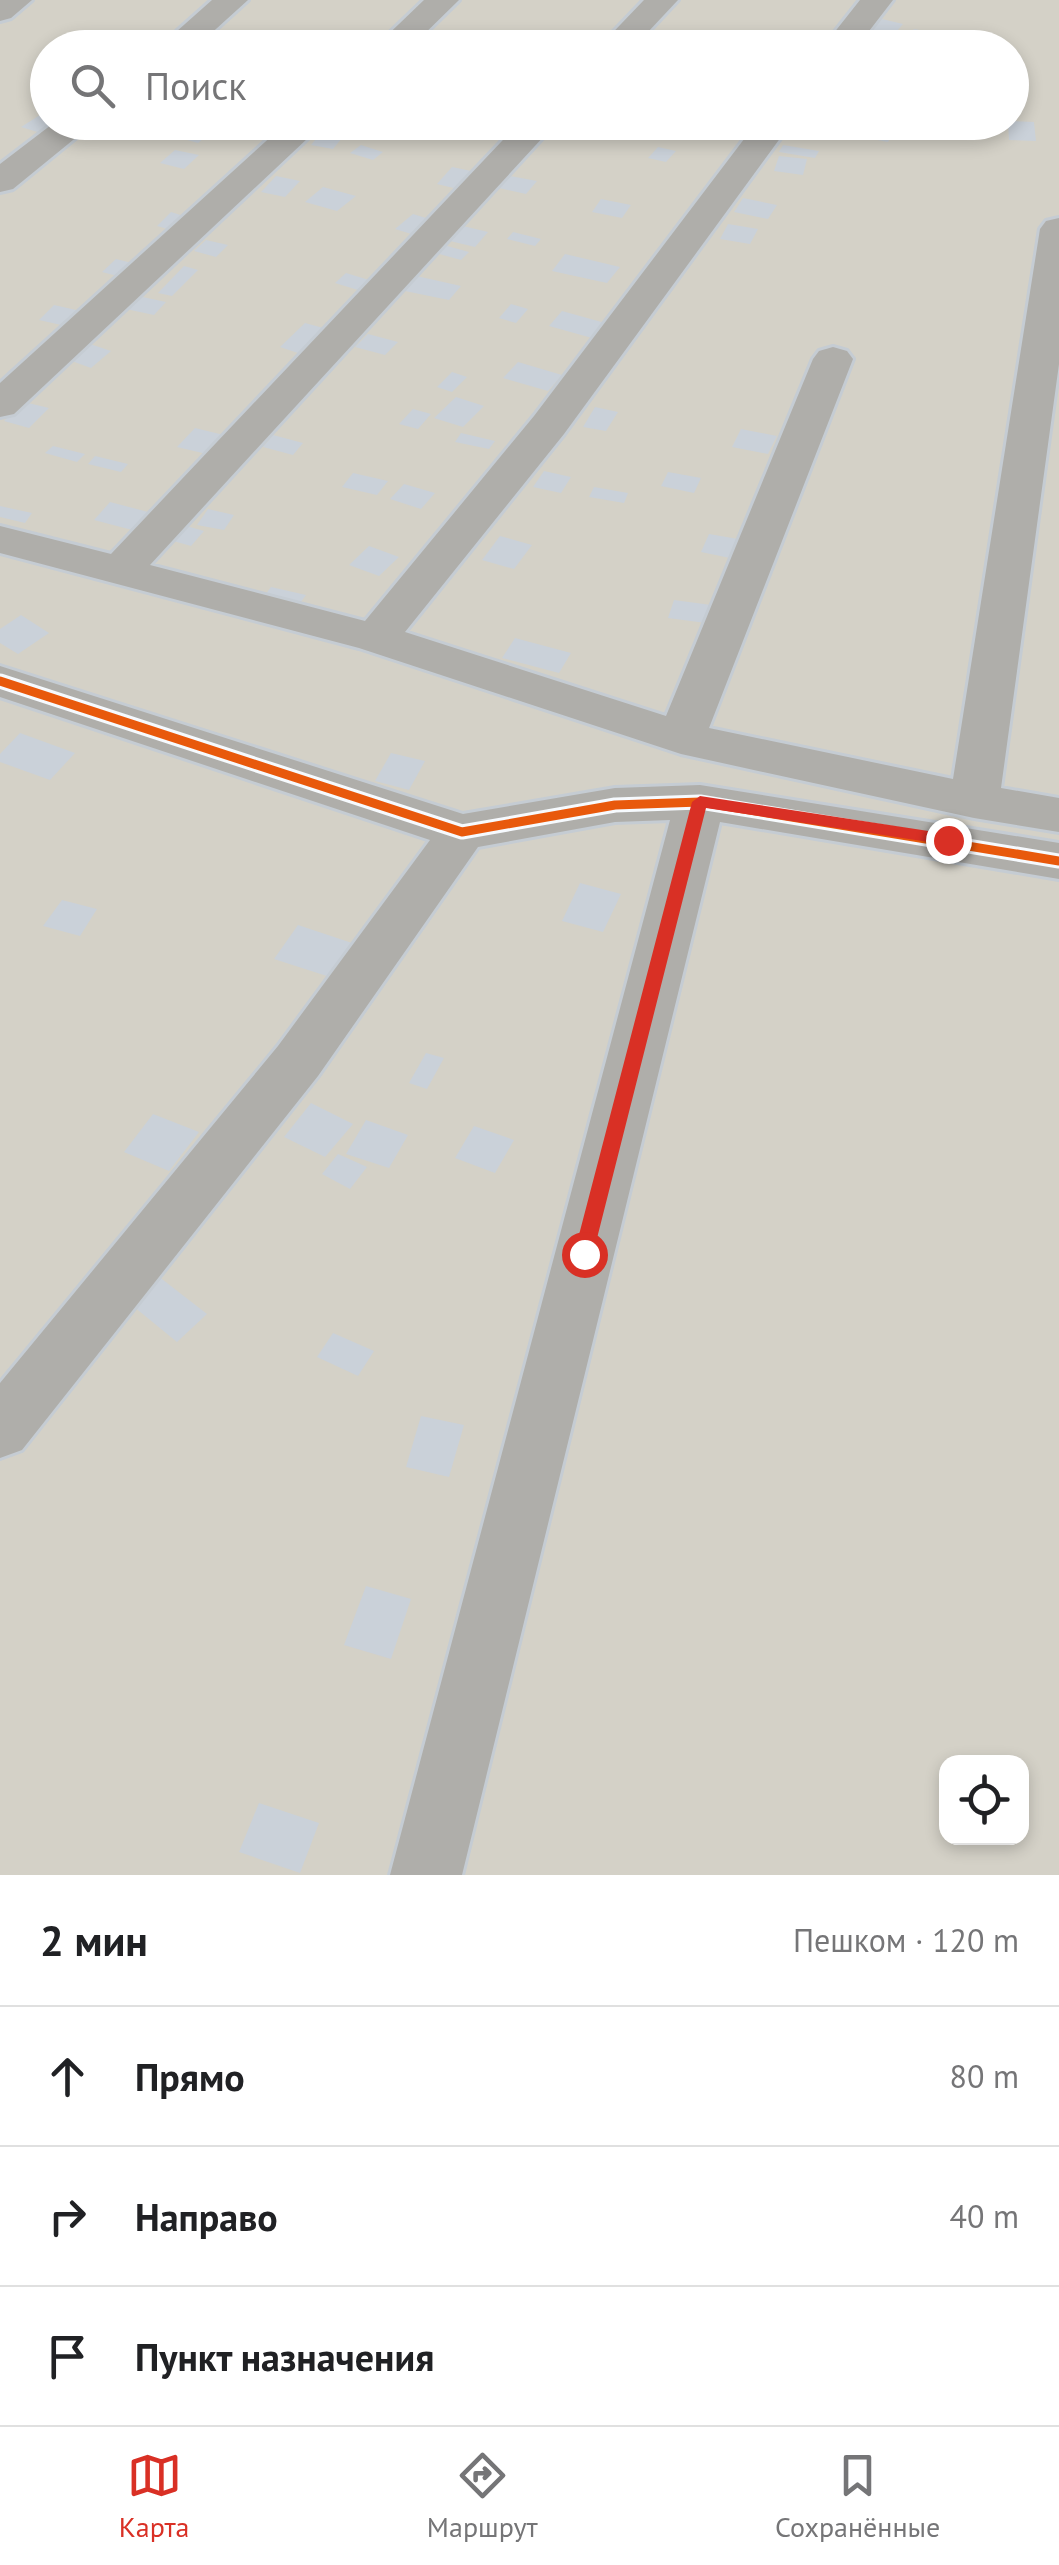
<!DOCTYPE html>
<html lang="ru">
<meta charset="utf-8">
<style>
body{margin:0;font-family:"PT Sans",sans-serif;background:#f6f6f6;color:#202124}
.controls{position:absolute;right:30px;bottom:30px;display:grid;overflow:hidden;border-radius:20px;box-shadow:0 5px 15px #0003}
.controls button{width:90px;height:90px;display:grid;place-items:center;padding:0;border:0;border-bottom:2px solid #e0e0e0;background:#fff;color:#202124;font:50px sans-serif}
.stop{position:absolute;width:30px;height:30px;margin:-22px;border:8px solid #d93025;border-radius:50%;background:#fff}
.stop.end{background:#d93025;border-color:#fff;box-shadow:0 2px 10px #0008}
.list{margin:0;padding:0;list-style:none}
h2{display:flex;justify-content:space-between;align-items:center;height:130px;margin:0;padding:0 40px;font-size:42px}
h2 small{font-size:32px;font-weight:400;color:#757577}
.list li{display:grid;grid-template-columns:65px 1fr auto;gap:30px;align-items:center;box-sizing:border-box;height:140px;padding:0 40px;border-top:2px solid #e0e0e0}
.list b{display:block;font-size:38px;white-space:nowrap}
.list em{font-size:32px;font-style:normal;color:#757577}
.icon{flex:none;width:55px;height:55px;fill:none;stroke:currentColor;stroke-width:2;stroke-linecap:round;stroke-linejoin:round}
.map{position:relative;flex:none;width:1059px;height:1875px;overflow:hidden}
.search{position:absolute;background:#fff;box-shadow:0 5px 15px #0003;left:30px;right:30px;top:30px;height:110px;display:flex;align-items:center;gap:25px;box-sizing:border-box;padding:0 35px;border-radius:55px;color:#757577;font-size:38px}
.sheet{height:550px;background:#fff}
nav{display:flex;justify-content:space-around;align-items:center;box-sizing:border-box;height:140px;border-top:2px solid #e0e0e0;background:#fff;font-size:28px;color:#757577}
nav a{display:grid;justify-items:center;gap:5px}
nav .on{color:#d93025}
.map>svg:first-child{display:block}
.green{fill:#d4d1c7;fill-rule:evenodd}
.building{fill:#cad1d9}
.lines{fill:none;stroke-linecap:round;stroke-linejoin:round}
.minor-casing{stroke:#c5ccd3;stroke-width:6}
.minor{fill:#afaeaa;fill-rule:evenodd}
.cycleway-casing{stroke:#f6fafe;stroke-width:15}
.cycleway{stroke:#e8590c;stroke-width:9}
.route{fill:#d93025}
</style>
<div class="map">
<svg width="1059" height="1875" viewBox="0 0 1059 1875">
<rect width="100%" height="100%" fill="#e5eef7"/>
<path class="green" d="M 0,0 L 1059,0 L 1059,1875 L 0,1875 ZM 48,48 L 1012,48 L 1012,122 L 48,122 ZM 946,1762 L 1022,1762 L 1022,1838 L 946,1838 Z"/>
<path class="building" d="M 882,19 L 903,24 L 891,38 L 870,33 Z
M 914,29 L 948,35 L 944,41 L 910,34 Z
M 591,31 L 611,35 L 600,48 L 578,45 Z
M 773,33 L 815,44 L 811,48 L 758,46 Z
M 151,35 L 173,38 L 164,48 L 141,45 Z
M 40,115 L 48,117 L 48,122 L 63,122 L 44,134 L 21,127 Z
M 1012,121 L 1034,122 L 1036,141 L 1009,140 L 1008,122 Z
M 204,122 L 219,126 L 198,143 L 184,139 Z
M 562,122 L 568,122 L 591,127 L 583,136 L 555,130 Z
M 854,122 L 869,122 L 896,128 L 888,142 L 847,134 Z
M 320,134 L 342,138 L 333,149 L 311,145 Z
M 361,145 L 383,152 L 373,160 L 350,153 Z
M 783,145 L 819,151 L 815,158 L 779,152 Z
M 658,147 L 676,151 L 666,162 L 648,158 Z
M 175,150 L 199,155 L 184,169 L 160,163 Z
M 779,156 L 807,159 L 803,175 L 774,171 Z
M 452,167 L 481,173 L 466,191 L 437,184 Z
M 276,176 L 300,181 L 285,197 L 261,192 Z
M 510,176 L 537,181 L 526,194 L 499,188 Z
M 323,187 L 356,196 L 337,211 L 305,202 Z
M 743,198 L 777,205 L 768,219 L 734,212 Z
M 601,199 L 631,205 L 622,218 L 592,212 Z
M 171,212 L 193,219 L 178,232 L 157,226 Z
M 413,214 L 439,222 L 421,237 L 395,229 Z
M 728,224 L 758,229 L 750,244 L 720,239 Z
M 463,226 L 488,232 L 475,247 L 450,241 Z
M 513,232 L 541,239 L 535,246 L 507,239 Z
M 206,240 L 228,245 L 216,257 L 194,251 Z
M 440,244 L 469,252 L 461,260 L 432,252 Z
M 565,254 L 620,267 L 607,283 L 552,271 Z
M 116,259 L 140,265 L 125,278 L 102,272 Z
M 184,266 L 198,270 L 172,296 L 158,293 Z
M 346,273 L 369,280 L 358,290 L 335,283 Z
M 412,275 L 461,286 L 449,300 L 400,290 Z
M 138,296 L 166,302 L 154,315 L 126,309 Z
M 511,304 L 528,309 L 516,323 L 499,318 Z
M 54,305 L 85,312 L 70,327 L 39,320 Z
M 562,311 L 605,323 L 592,338 L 549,326 Z
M 305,323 L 327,329 L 301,354 L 280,347 Z
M 368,334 L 398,342 L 385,355 L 355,347 Z
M 90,344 L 111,351 L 91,368 L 69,360 Z
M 518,362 L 562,375 L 548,391 L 503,378 Z
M 452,372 L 467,377 L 452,392 L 437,387 Z
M 456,397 L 484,406 L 463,427 L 434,418 Z
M 24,402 L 49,408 L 29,428 L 4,421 Z
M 595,407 L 618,412 L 606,431 L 583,427 Z
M 413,409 L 431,414 L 418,429 L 399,424 Z
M 195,428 L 228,436 L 211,455 L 177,447 Z
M 741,429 L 777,436 L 768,454 L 732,447 Z
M 461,433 L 495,441 L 489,449 L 455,442 Z
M 273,435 L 303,443 L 293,455 L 263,447 Z
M 53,446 L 85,454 L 77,462 L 45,453 Z
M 95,456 L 128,464 L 121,472 L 88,464 Z
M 544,471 L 571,477 L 561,493 L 533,487 Z
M 668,472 L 701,478 L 694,493 L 661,486 Z
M 353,473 L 388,481 L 377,495 L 342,487 Z
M 404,484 L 435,493 L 421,509 L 390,499 Z
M 594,487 L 628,493 L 624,503 L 589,497 Z
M 110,502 L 152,513 L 136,531 L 94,520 Z
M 0,506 L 32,513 L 25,523 L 0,517 Z
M 208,509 L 234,515 L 224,530 L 197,525 Z
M 183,525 L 204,531 L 191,546 L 170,540 Z
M 709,534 L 738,539 L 730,558 L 701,552 Z
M 500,536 L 532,545 L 514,569 L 482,560 Z
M 369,546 L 399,557 L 379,576 L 349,565 Z
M 271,587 L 306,595 L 297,607 L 262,599 Z
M 674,600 L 711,605 L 706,623 L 668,618 Z
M 21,615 L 49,633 L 18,654 L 0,643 L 0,629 Z
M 515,638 L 571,653 L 559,673 L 502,658 Z
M 20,733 L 75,753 L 50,780 L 0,762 L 0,754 Z
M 391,753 L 425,761 L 409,790 L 375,781 Z
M 580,883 L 621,894 L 603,932 L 562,921 Z
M 62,900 L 97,909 L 80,936 L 43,926 Z
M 298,925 L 355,944 L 333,978 L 274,959 Z
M 426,1053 L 444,1058 L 427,1089 L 409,1083 Z
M 311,1103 L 353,1124 L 325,1157 L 284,1137 Z
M 153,1114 L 199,1132 L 169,1171 L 124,1152 Z
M 366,1120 L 408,1135 L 389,1168 L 346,1154 Z
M 474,1126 L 514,1140 L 495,1173 L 455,1158 Z
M 338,1154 L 367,1167 L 350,1189 L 322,1174 Z
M 158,1276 L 207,1314 L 177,1342 L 128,1302 Z
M 333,1333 L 374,1351 L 358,1376 L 317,1357 Z
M 421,1416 L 464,1425 L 449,1477 L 406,1467 Z
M 366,1586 L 411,1599 L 391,1659 L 344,1645 Z
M 259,1803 L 319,1823 L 300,1873 L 239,1852 Z"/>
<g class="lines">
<defs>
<path id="minor" d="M 0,0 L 32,0 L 11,18 L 0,21 Z
M 212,0 L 248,0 L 195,48 L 158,48 Z
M 424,0 L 459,0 L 410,48 L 374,48 Z
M 644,0 L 678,0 L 633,48 L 598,48 Z
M 860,0 L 893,0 L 856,48 L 822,48 Z
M 55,122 L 95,122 L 13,189 L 0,192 L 0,164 Z
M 287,122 L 325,122 L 14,414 L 0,417 L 0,383 Z
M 520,122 L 557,122 L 150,565 L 365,621 L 534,416 L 757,122 L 792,122 L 564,434 L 405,632 L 666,716 L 813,359 L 819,351 L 833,347 L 847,351 L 853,359 L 709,728 L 953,779 L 1040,229 L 1046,221 L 1059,218 L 1059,364 L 1001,788 L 1059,798 L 1059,832 L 974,818 L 681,754 L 359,648 L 0,553 L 0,526 L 111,554 Z
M 0,666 L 463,814 L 615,788 L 700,785 L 1059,843 L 1059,879 L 720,822 L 462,1875 L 390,1875 L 670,820 L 615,822 L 478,847 L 318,1076 L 22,1450 L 0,1458 L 0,1383 L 278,1046 L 430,840 L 0,697 Z"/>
</defs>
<use href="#minor" class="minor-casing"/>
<use href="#minor" class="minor"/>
<defs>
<path id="cycleway" d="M 0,681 L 462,832 L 615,805 L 700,802 L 1059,861"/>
</defs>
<use href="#cycleway" class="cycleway-casing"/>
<use href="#cycleway" class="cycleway"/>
</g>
<path class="route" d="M 700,796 L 948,834 L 955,840 L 948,845 L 706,808 L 593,1254 L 584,1261 L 574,1254 L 692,802 Z"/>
</svg>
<div class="controls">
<button><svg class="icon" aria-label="locate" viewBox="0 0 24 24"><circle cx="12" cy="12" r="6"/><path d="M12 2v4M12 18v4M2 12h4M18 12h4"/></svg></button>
</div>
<div class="stop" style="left:584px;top:1254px"></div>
<div class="stop end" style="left:948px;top:840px"></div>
<div class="search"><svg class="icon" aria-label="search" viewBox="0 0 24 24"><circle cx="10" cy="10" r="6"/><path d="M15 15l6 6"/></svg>Поиск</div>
</div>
<section class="sheet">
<h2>2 мин<small>Пешком · 120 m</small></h2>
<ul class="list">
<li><svg class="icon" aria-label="ahead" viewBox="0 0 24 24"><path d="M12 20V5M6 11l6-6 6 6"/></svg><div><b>Прямо</b></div><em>80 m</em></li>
<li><svg class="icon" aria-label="right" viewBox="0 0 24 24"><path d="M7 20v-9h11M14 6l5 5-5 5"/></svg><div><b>Направо</b></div><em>40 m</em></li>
<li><svg class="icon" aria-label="arrive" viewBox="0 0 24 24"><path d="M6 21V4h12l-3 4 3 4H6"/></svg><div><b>Пункт назначения</b></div></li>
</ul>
</section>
<nav>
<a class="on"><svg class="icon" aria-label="map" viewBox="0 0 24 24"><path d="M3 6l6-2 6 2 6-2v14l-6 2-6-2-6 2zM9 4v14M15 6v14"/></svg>Карта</a>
<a><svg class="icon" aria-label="directions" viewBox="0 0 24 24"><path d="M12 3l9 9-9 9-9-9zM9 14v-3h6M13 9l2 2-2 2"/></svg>Маршрут</a>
<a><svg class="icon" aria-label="saved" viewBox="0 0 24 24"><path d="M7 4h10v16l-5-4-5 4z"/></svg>Сохранённые</a>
</nav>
